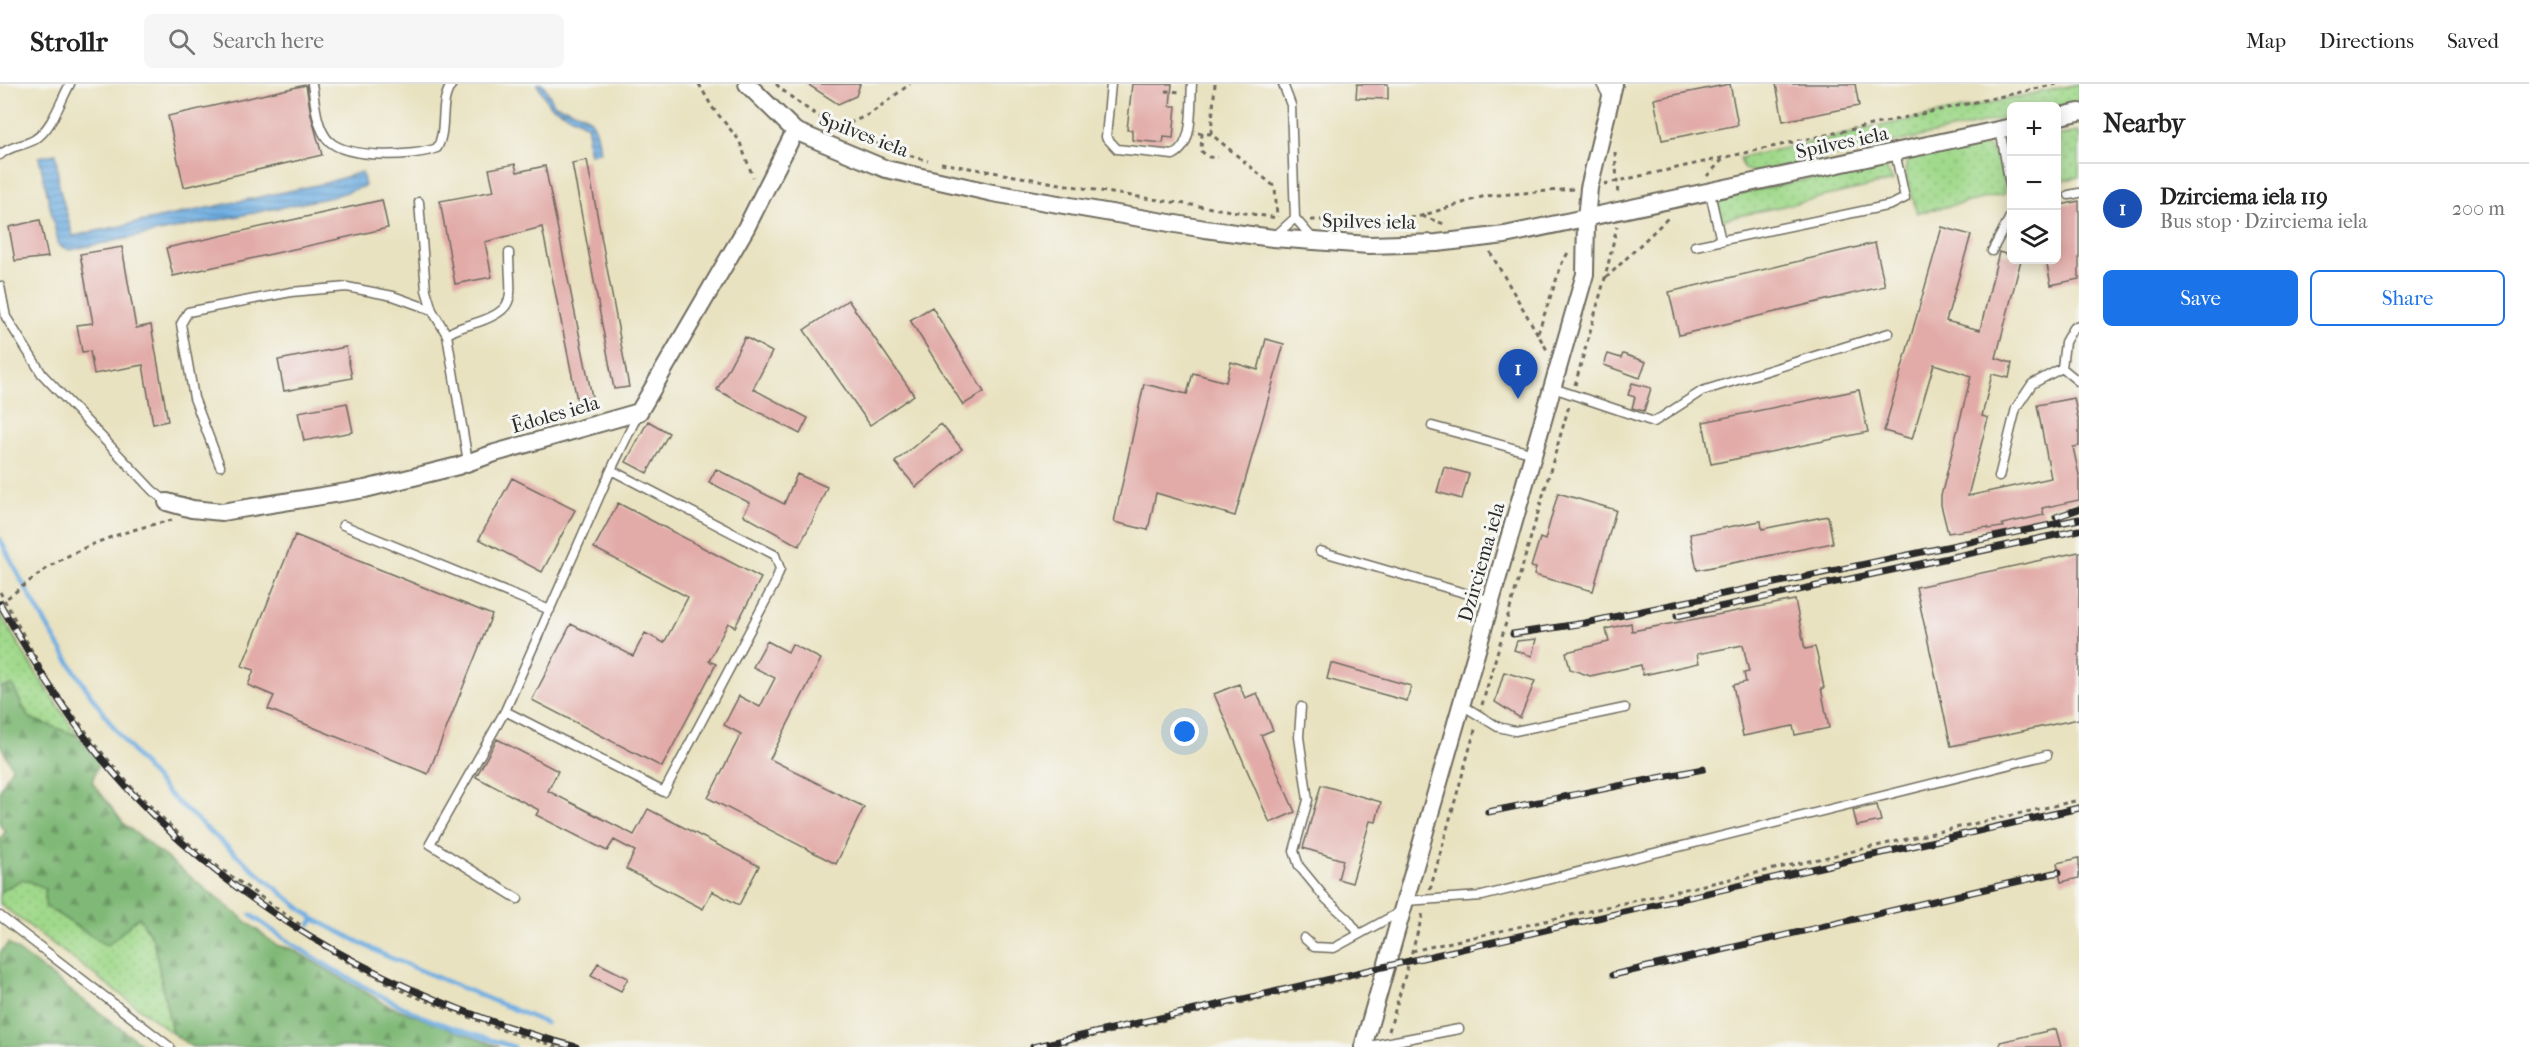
<!DOCTYPE html>
<meta charset="utf-8">
<style>
body{margin:0;font-family:"IM FELL French Canon",serif;background:#f6f6f6;color:#222}
.controls{position:absolute;right:18px;top:18px;display:grid;overflow:hidden;border-radius:9px;box-shadow:0 3px 15px #0003}
.controls button{width:54px;height:54px;display:grid;place-items:center;padding:0;border:0;border-bottom:2px solid #e0e0e0;background:#fff;color:#222;font:30px sans-serif}
.you{position:absolute;left:1185px;top:648px;width:21px;height:21px;margin:-15px;border:4px solid #fff;border-radius:50%;background:#1a73e8;box-shadow:0 0 0 9px #1a73e833}
.badge{display:grid;place-items:center;width:39px;height:39px;border-radius:50%;background:#1a73e8;color:#fff;font-size:20px;font-weight:700}
.pin{position:absolute;translate:-50% -50px;filter:drop-shadow(0 2px 3px #0008)}
.pin::after{content:'';position:absolute;top:32px;width:21px;height:18px;background:inherit;clip-path:polygon(0 0,100% 0,50% 100%)}
.list{margin:0;padding:0;list-style:none}
h2{display:flex;justify-content:space-between;align-items:center;height:78px;margin:0;padding:0 24px;font-size:26px}
h2 small{font-size:20px;font-weight:400;color:#767676}
.list li{display:grid;grid-template-columns:39px 1fr auto;gap:18px;align-items:center;box-sizing:border-box;height:90px;padding:0 24px;border-top:2px solid #e0e0e0}
.list b{display:block;font-size:22px;white-space:nowrap}
.list p{margin:0;font-size:20px;white-space:nowrap;color:#767676}
.list em{font-size:20px;font-style:normal;color:#767676}
.actions{display:flex;gap:12px;padding:18px 24px}
.actions a{flex:1;padding:14px 0;border:2px solid #1a73e8;border-radius:9px;text-align:center;font-size:21px;color:#1a73e8}
.actions .main{background:#1a73e8;color:#fff}
.icon{flex:none;width:33px;height:33px;fill:none;stroke:currentColor;stroke-width:2;stroke-linecap:round;stroke-linejoin:round}
.map{position:relative;flex:none;width:2079px;height:963px;overflow:hidden}
header{display:flex;align-items:center;gap:36px;box-sizing:border-box;height:84px;padding:0 30px;background:#fff;border-bottom:2px solid #e0e0e0}
header strong{font-size:28px}
nav{display:flex;gap:33px;margin-inline-start:auto;font-size:21px}
.search{width:420px;height:54px;background:#f6f6f6;display:flex;align-items:center;gap:15px;box-sizing:border-box;padding:0 21px;border-radius:9px;color:#767676;font-size:22px}
main{display:flex}
aside{flex:1;background:#fff}
.map>svg:first-child{display:block}
.grass{fill:url(#grass-dots);stroke:#66825b;stroke-width:1.5}
.forest{fill:url(#forest-firs);stroke:#567251;stroke-width:1.5}
.water{fill:url(#water-rules);stroke:#4d6c86;stroke-width:1.5}
.lines{fill:none;stroke-linecap:round;stroke-linejoin:round}
.stream{stroke:#6faee2;stroke-width:4.5}
.building{fill:#e2aba8}
.lane-casing{stroke:#6e6b5f;stroke-width:11}
.street-casing{stroke:#6e6b5f;stroke-width:20}
.path{stroke:#6e6b5f;stroke-width:3;stroke-dasharray:4.5 4.5;stroke-linecap:butt}
.lane{stroke:#fff;stroke-width:8}
.street{stroke:#fff;stroke-width:16}
.rail-casing{stroke:#2b2b2b;stroke-width:7}
.rail{stroke:#f6f6f2;stroke-width:4.5;stroke-dasharray:14;stroke-linecap:butt}
.labels{text-anchor:middle;stroke-width:6;stroke-linejoin:round;paint-order:stroke}
.street-label{font-size:20px;fill:#2b2b2b;stroke:#f6f6f2}
</style>
<header>
<strong>Strollr</strong>
<div class="search"><svg class="icon" aria-label="search" viewBox="0 0 24 24"><circle cx="10" cy="10" r="6"/><path d="M15 15l6 6"/></svg>Search here</div>
<nav><a>Map</a><a>Directions</a><a>Saved</a></nav>
</header>
<main>
<div class="map">
<svg width="2079" height="963" viewBox="0 0 2079 963">
<defs>
<pattern id="grass-dots" width="8" height="8" patternUnits="userSpaceOnUse" patternTransform="scale(1.5)"><rect width="8" height="8" fill="#a0d98b"/><path d="M2 2h.1M6 6h.1" fill="none" stroke="#8aba78" stroke-width="1.8" stroke-linecap="round"/></pattern>
<pattern id="forest-firs" width="22" height="20" patternUnits="userSpaceOnUse" patternTransform="scale(1.5)"><rect width="22" height="20" fill="#80b977"/><path d="M5 1l3.5 6h-7zM16 11l3.5 6h-7z" fill="#699762"/></pattern>
<pattern id="water-rules" width="6" height="5" patternUnits="userSpaceOnUse" patternTransform="scale(1.5)"><rect width="6" height="5" fill="#6faee2"/><path d="M0 2.5h6" fill="none" stroke="#5b8eb7"/></pattern>
</defs>
<rect width="100%" height="100%" fill="#f6f6f2"/>
<filter id="ink" filterUnits="userSpaceOnUse"><feTurbulence type="fractalNoise" baseFrequency=".0167" numOctaves="2"/><feDisplacementMap in="SourceGraphic" scale="12" xChannelSelector="R" yChannelSelector="G"/><feConvolveMatrix kernelMatrix="1 2 1 2 8 2 1 2 1" color-interpolation-filters="sRGB"/></filter>
<filter id="wash" filterUnits="userSpaceOnUse"><feTurbulence type="fractalNoise" baseFrequency=".008" numOctaves="4" result="noise"/><feDisplacementMap in="SourceGraphic" scale="24" xChannelSelector="R" yChannelSelector="G"/><feGaussianBlur stdDeviation="1.35" result="paint"/><feColorMatrix in="noise" values="0 0 0 0 0 0 0 0 0 0 0 0 0 0 0 0 0 1.4 0 .05"/><feComposite in="paint" operator="in"/></filter>
<g filter="url(#wash)">
<rect width="100%" height="100%" fill="#e9e2c0"/>
<path class="grass" d="M 2079,0 L 2079,18 L 2057,23 L 2012,22 L 2011,33 L 1755,89 L 1744,85 L 1740,74 L 1852,49 L 1873,42 L 1876,43 Z
M 2079,48 L 2079,93 L 2057,98 L 2057,52 Z
M 1979,58 C 2002,67 2001,88 2005,110 L 1917,129 L 1905,87 L 1908,74 Z
M 1883,79 L 1893,97 L 1721,136 L 1718,114 Z
M 0,530 L 38,592 L 78,652 L 29,634 L 12,601 L 0,604 Z
M 23,795 L 139,833 L 153,855 L 172,949 L 0,820 L 0,808 Z"/>
<path class="forest" d="M 12,601 L 29,634 L 78,652 L 99,677 L 92,698 L 124,740 L 276,861 L 292,865 L 387,921 L 499,963 L 192,963 L 172,949 L 153,855 L 139,833 L 107,862 L 45,822 L 45,804 L 23,795 L 0,808 L 0,755 L 6,747 L 0,742 L 0,706 L 12,683 L 0,660 L 0,604 Z
M 8,859 L 145,963 L 0,963 L 0,869 Z"/>
<path class="water" d="M 537,0 L 543,0 L 555,21 C 589,32 596,30 600,68 L 590,70 L 587,56 L 589,51 L 587,41 L 549,21 Z
M 56,70 L 59,103 L 73,152 L 322,100 L 362,88 L 365,102 L 332,113 L 70,166 L 59,162 L 58,158 L 39,73 Z"/>
<g class="lines">
<path class="stream" d="M 0,455 C 45,545 98,632 166,707 C 178,720 193,731 206,744 C 241,775 277,806 314,835
M 251,831 C 304,870 362,904 422,932 C 451,945 484,953 514,963
M 310,840 L 314,835 L 384,871 L 546,939"/>
</g>
<g id="blocks">
<path class="building" d="M 807,0 L 860,0 L 856,12 L 838,20 Z
M 1132,0 L 1172,0 L 1170,22 L 1176,22 L 1173,54 L 1164,53 L 1163,59 L 1132,56 L 1132,46 L 1127,46 Z
M 1357,0 L 1388,0 L 1388,15 L 1356,14 Z
M 1730,0 L 1738,41 L 1662,56 L 1654,15 Z
M 1776,0 L 1855,0 L 1859,22 L 1783,37 Z
M 306,1 L 311,31 L 322,71 L 184,103 L 168,32 Z
M 587,76 L 629,303 L 614,305 L 572,79 Z
M 515,80 L 517,88 L 545,82 L 592,313 L 577,316 L 542,143 L 485,158 L 492,193 L 455,200 L 440,117 L 494,107 L 489,85 Z
M 382,116 L 388,144 L 173,192 L 166,164 Z
M 2079,117 L 2079,195 L 2051,201 L 2046,176 L 2056,176 L 2056,122 Z
M 40,136 L 48,173 L 15,177 L 9,143 Z
M 1942,143 L 1971,151 L 1946,237 L 1980,246 L 1999,168 L 2012,172 L 2012,176 L 2021,176 L 1996,274 L 2012,279 L 2009,294 L 1992,290 L 1982,332 L 1988,334 L 1968,412 L 2051,394 L 2037,321 L 2074,314 L 2079,340 L 2079,362 L 2073,363 L 2079,391 L 2079,416 L 2042,424 L 2044,431 L 2002,440 L 2003,443 L 1988,445 L 1988,443 L 1948,449 L 1941,421 L 1941,412 L 1971,292 L 1934,280 L 1912,355 L 1884,347 Z
M 1875,159 L 1885,202 L 1679,251 L 1669,208 Z
M 122,163 L 136,244 L 151,241 L 168,337 L 153,340 L 143,281 L 94,290 L 90,267 L 82,268 L 77,241 L 93,239 L 80,170 Z
M 848,216 L 914,311 L 870,341 L 804,246 Z
M 932,223 L 984,308 L 963,321 L 910,236 Z
M 745,253 L 772,268 L 753,305 L 808,334 L 800,350 L 717,306 Z
M 1266,255 L 1284,260 L 1235,432 L 1156,409 L 1148,446 L 1114,438 L 1144,300 L 1187,310 L 1193,289 L 1226,298 L 1231,278 L 1258,286 Z
M 346,263 L 352,294 L 284,307 L 278,276 Z
M 1608,270 L 1621,274 L 1623,270 L 1646,278 L 1640,294 L 1604,281 Z
M 1632,299 L 1651,304 L 1644,327 L 1632,324 L 1635,313 L 1628,311 Z
M 1859,306 L 1868,348 L 1711,380 L 1703,338 Z
M 347,319 L 353,348 L 304,357 L 298,328 Z
M 648,337 L 669,349 L 647,389 L 626,378 Z
M 941,340 L 962,365 L 916,403 L 895,378 Z
M 1444,383 L 1469,390 L 1462,415 L 1437,408 Z
M 716,385 L 784,420 L 797,390 L 827,403 L 813,436 L 799,462 L 743,431 L 750,419 L 709,398 Z
M 512,394 L 575,426 L 542,488 L 479,455 Z
M 1558,409 L 1616,426 L 1593,507 L 1534,491 L 1536,484 L 1531,483 L 1540,454 L 1545,456 Z
M 618,419 L 761,494 L 735,543 L 728,539 L 709,577 L 716,580 L 662,683 L 532,616 L 571,540 L 633,572 L 645,549 L 664,559 L 688,513 L 594,464 Z
M 1828,432 L 1833,459 L 1697,486 L 1690,450 L 1761,437 L 1762,445 Z
M 295,451 L 492,531 L 428,690 L 268,625 L 274,612 L 248,601 L 254,586 L 242,582 Z
M 2079,468 L 2079,635 L 1951,662 L 1916,503 Z
M 1795,516 L 1805,565 L 1815,563 L 1818,574 L 1824,604 L 1821,604 L 1829,644 L 1795,651 L 1793,642 L 1743,652 L 1733,601 L 1746,598 L 1744,589 L 1749,588 L 1743,561 L 1697,570 L 1699,579 L 1643,591 L 1641,581 L 1590,592 L 1570,585 L 1566,568 L 1609,558 L 1606,545 L 1631,539 L 1632,547 Z
M 1536,555 L 1532,572 L 1514,566 L 1517,557 Z
M 767,557 L 788,568 L 792,560 L 821,575 L 770,675 L 864,723 L 836,780 L 708,714 L 741,650 L 724,641 L 739,612 L 760,623 L 775,594 L 753,583 Z
M 1331,579 L 1411,602 L 1407,617 L 1327,595 Z
M 1504,588 L 1535,597 L 1520,634 L 1495,618 Z
M 1239,600 L 1245,614 L 1257,609 L 1273,646 L 1261,651 L 1295,728 L 1270,739 L 1214,610 Z
M 497,655 L 558,687 L 548,707 L 634,751 L 648,725 L 759,782 L 739,821 L 712,807 L 703,825 L 626,785 L 635,767 L 614,756 L 607,767 L 536,731 L 539,726 L 476,693 Z
M 1321,701 L 1381,718 L 1376,738 L 1370,737 L 1352,799 L 1338,795 L 1343,776 L 1303,764 Z
M 1877,721 L 1881,737 L 1857,742 L 1853,726 Z
M 2079,774 L 2079,794 L 2061,798 L 2057,779 Z
M 598,879 L 628,894 L 621,907 L 591,892 Z
M 2056,945 L 2061,963 L 2000,963 L 2000,958 Z"/>
</g>
</g>
<g filter="url(#ink)">
<use href="#blocks" fill-opacity="0" stroke="#6e6b5f" stroke-width="1.5"/>
<g class="lines">
<defs>
<path id="lane" d="M 312,0 C 315,17 316,44 329,57 C 348,75 414,73 437,64 C 448,45 438,18 452,0
M 1111,0 L 1106,53 L 1117,65 L 1173,71 C 1195,61 1190,21 1192,0
M 1283,0 L 1291,21 L 1295,134 L 1314,156
M 1601,0 L 1609,14
M 2000,45 L 2012,112
M 0,71 C 11,61 21,63 34,56 C 52,45 60,18 70,0
M 1710,109 L 1721,157
M 2069,111 L 2079,109
M 419,118 L 426,206 L 432,226 L 447,251 L 468,378
M 1273,154 L 1295,134
M 1695,162 L 1891,121 L 1905,114 L 1895,68
M 1992,167 L 2012,129
M 0,202 L 6,233 L 42,290 L 153,407 L 167,418
M 447,251 C 454,245 463,243 472,240 C 521,225 509,213 509,169
M 2062,284 L 2065,258 L 2073,244 L 2079,242
M 2062,284 L 2079,298
M 1553,304 L 1654,338 L 1702,307 L 1889,249
M 1432,342 L 1534,370
M 220,382 L 194,314 L 181,240 L 188,228 L 291,208 L 347,203 L 393,212 L 432,226
M 1999,393 L 2016,324 L 2032,300 L 2062,284
M 343,441 L 550,526
M 1320,467 L 1492,517
M 1462,621 L 1498,643 L 1515,647 L 1625,624
M 1301,623 L 1299,653 L 1308,716 L 1294,767 L 1299,782 L 1326,815 L 1348,835 L 1359,850
M 505,627 L 664,708 L 775,499 L 780,485 L 775,471 L 611,386
M 518,815 L 430,760 L 505,627 L 611,386 L 639,328
M 1405,817 L 1482,812 L 2047,671
M 0,832 L 170,963
M 1304,854 L 1314,863 L 1334,864 L 1400,828
M 1364,963 L 1459,945"/>
<path id="street" d="M 747,0 L 795,47 L 886,85 L 993,109 L 1205,145 L 1273,154 L 1369,161 L 1437,159 L 1505,151 L 2012,43
M 2056,33 L 2079,28
M 167,418 L 192,425 L 222,428 L 365,405 L 458,382 L 495,369 L 639,328 L 746,144 L 795,47
M 1363,963 L 1585,190 L 1586,136 L 1589,104 L 1614,0"/>
</defs>
<use href="#lane" class="lane-casing"/>
<use href="#street" class="street-casing"/>
<path class="path" d="M 699,0 L 712,23 L 739,56 L 753,93
M 776,0 C 819,40 873,61 928,77
M 1165,7 L 1182,8
M 841,43 L 870,30 L 910,0
M 1198,49 L 1211,50 L 1275,103 L 1277,133
M 1202,49 L 1201,67 L 1209,73 L 1218,74
M 1211,49 L 1215,0
M 1615,68 L 1618,112
M 941,79 L 1112,109 L 1278,134
M 1707,92 L 1723,75
M 1604,100 L 2057,0
M 1422,132 L 1447,141
M 1311,136 L 1365,136 L 1421,132 L 1485,112 L 1574,105
M 1490,168 L 1547,266
M 1606,194 L 1670,132
M 1538,249 L 1562,179 L 1569,167
M 1575,301 L 1605,194 L 1617,142
M 0,508 L 49,598 L 99,665 L 134,706 L 187,758 L 217,782 L 299,840 L 310,855 L 346,877 L 409,910 L 505,947 L 558,963
M 0,519 C 19,506 37,490 57,478 C 93,457 132,445 172,436
M 1482,621 L 1569,322
M 1430,806 L 1476,642
M 1412,867 L 2079,716
M 1389,947 L 1424,826
M 1047,963 L 1368,890"/>
<use href="#lane" class="lane"/>
<use href="#street" class="street"/>
<defs>
<path id="rail" d="M 2056,433 L 2079,425
M 0,520 C 29,569 58,619 94,665 C 213,816 392,915 576,963
M 1677,532 L 2079,446
M 1513,550 L 1585,539 L 2079,435
M 1488,728 L 1703,685
M 1613,891 L 2059,788
M 1033,963 L 2079,724"/>
</defs>
<use href="#rail" class="rail-casing"/>
<use href="#rail" class="rail"/>
</g>
</g>
<g class="labels">
<g class="street-label">
<text transform="translate(864 50) rotate(21)" y="7">Spilves iela</text>
<text transform="translate(1842 58) rotate(-12)" y="7">Spilves iela</text>
<text transform="translate(1369 137) rotate(1)" y="7">Spilves iela</text>
<text transform="translate(555 330) rotate(-16)" y="7">Ēdoles iela</text>
<text transform="translate(1481 478) rotate(-74)" y="7">Dzirciema iela</text>
</g>
</g>
</svg>
<div class="controls">
<button>+</button>
<button>−</button>
<button><svg class="icon" aria-label="layers" viewBox="0 0 24 24"><path d="M12 4l9 5-9 5-9-5zM3 14l9 5 9-5"/></svg></button>
</div>
<div class="you"></div>
<div class="pin badge" style="left:1518px;top:315px;background:#1a4fb4">1</div>
</div>
<aside>
<h2>Nearby<small></small></h2>
<ul class="list">
<li><span class="badge" style="background:#1a4fb4">1</span><div><b>Dzirciema iela 119</b><p>Bus stop · Dzirciema iela</p></div><em>200 m</em></li>
</ul>
<div class="actions"><a class="main">Save</a><a>Share</a></div>
</aside>
</main>
